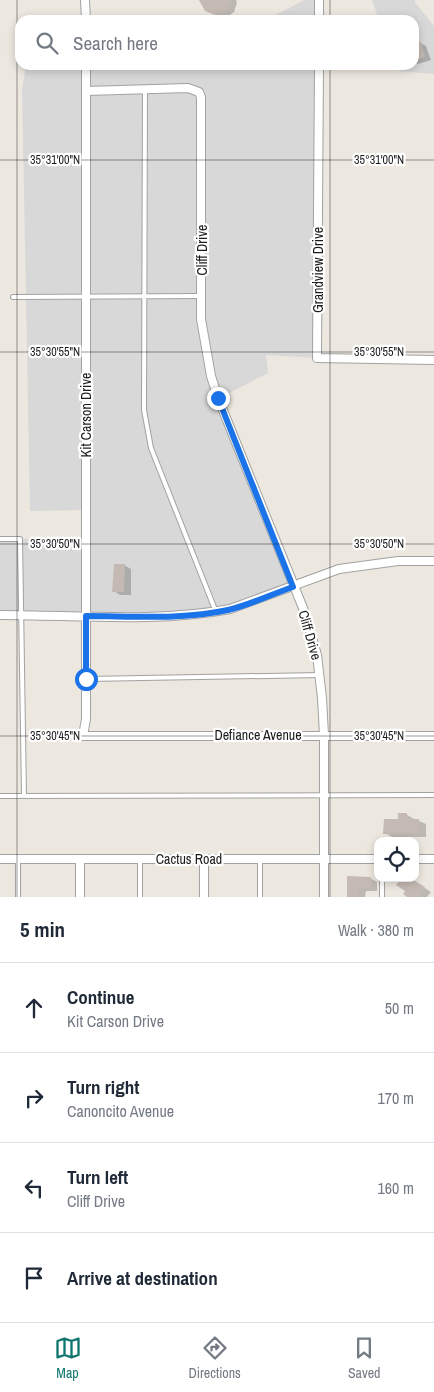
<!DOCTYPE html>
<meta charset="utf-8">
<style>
body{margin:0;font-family:"Archivo Narrow",sans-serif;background:#f6f6f7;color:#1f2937}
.controls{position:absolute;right:15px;bottom:15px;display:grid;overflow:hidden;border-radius:10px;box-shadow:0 2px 8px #0003}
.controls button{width:45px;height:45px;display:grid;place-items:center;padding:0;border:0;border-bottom:1px solid #e0e1e3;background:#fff;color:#1f2937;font:25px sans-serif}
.stop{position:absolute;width:15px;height:15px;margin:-11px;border:4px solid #1a73e8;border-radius:50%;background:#fff}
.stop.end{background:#1a73e8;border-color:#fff;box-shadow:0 1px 5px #0008}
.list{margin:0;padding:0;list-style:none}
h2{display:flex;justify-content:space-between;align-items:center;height:65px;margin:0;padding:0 20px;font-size:21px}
h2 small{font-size:16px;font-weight:400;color:#747a83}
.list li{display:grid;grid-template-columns:32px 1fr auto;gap:15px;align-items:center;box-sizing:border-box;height:90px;padding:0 20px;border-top:1px solid #e0e1e3}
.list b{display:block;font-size:19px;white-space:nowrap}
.list p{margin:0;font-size:16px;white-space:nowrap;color:#747a83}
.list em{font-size:16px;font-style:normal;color:#747a83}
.icon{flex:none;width:28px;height:28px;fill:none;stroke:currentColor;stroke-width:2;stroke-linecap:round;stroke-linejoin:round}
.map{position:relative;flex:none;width:434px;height:897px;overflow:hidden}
.search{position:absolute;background:#fff;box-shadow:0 2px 8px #0003;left:15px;right:15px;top:15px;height:55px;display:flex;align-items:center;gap:12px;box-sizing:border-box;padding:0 18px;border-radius:15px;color:#747a83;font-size:19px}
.sheet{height:425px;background:#fff}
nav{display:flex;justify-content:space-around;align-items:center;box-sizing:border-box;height:70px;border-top:1px solid #e0e1e3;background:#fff;font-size:14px;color:#747a83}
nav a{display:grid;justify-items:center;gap:2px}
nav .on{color:#0f766e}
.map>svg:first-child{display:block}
.residential{fill:#d9d8d8}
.shadow{fill:#0003}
.building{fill:#c5bab3}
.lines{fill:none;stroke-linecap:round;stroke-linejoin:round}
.service-casing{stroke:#a2a2a2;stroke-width:6}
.minor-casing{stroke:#a2a2a2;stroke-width:10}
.service{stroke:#fff;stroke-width:4}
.minor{stroke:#fff;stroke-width:8}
.route{stroke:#1a73e8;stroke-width:6}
.ticks{fill:none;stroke:#1b1b1b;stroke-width:1;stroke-opacity:0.45}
.labels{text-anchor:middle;stroke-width:4.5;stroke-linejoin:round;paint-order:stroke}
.street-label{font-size:14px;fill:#1b1b1b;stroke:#fff}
.ticks-label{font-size:12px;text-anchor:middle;fill:#1b1b1b;stroke:#fff;stroke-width:4.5;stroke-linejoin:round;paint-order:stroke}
</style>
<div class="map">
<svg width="434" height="897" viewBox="0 0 434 897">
<rect width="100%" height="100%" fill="#ede8df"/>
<path class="residential" d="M 304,0 L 319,0 L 319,20 L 252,20 L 268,19 Z
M 372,0 L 415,0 L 415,2 L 434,26 L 434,74 L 399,71 L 397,65 L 414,65 L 414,20 L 379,20 Z
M 26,65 L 319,65 L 317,358 L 266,355 L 268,373 L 218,399 L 293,587 L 216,612 L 0,617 L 0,539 L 85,538 L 85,510 L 30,511 L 22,89 Z"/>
<path class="shadow" d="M 201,0 L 236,0 L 237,3 L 234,12 L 227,17 L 222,18 L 214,14 Z
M 414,28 L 420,43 L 426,46 L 431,60 L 418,64 L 414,62 Z
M 124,565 L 131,569 L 131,595 L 120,595 L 114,591 Z
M 400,815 L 407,815 L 414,819 L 414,821 L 419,821 L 426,824 L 426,837 L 392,837 L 385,833 L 400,821 Z
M 348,878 L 370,878 L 377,882 L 377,891 L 366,891 L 365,897 L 347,897 Z
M 409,878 L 431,892 L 427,897 L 410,897 Z"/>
<path class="building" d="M 199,0 L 232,0 L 224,12 L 215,15 L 205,11 Z
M 420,41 L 425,57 L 414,61 L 414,43 Z
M 114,564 L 125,564 L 124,592 L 112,592 Z
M 398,813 L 407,813 L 407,819 L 419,819 L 419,834 L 383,834 L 384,819 L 398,819 Z
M 347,876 L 371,877 L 371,888 L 359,888 L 359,897 L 347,897 Z
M 401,878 L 410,878 L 425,887 L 418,897 L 407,897 L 403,894 L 405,891 L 396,885 Z"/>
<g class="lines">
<defs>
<path id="service" d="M 145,89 L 144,410 L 151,448 L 216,612
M 13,297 L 201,296
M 0,539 L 20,539 L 24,796
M 86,679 L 320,675
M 0,796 L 434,795
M 140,859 L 140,897
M 260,860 L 260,897
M 382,878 L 382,897
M 18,897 L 18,859"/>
<path id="minor" d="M 85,0 L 86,20
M 319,0 L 319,20
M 86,65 L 86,719 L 83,736 L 434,736
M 319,65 L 317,358 L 434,360
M 86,91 L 188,88 L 199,92 L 201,97 L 201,319 L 211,376 L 218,398 L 305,613 L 317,655 L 322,698 L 324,735 L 324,897
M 0,615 C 75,615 156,623 230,609 L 339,569 L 398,561 L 434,561
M 0,859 L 378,859
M 415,859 L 434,859
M 80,897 L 80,859
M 204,897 L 204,859"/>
</defs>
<use href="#service" class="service-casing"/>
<use href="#minor" class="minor-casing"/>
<use href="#service" class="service"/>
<use href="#minor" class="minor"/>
</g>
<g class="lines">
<path class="route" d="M 86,679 L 86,616 C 132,616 182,620 228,610 C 250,605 272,594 293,587 L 218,398"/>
</g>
<path class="ticks" d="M 17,0 L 17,897M 330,0 L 330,20M 330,65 L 330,897M 0,160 L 434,160M 0,352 L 434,352M 0,544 L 434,544M 0,736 L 434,736"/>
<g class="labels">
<g class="street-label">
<text transform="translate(202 250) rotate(-90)" y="5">Cliff Drive</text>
<text transform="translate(318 270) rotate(-90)" y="5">Grandview Drive</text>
<text transform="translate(86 415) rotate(-90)" y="5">Kit Carson Drive</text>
<text transform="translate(310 635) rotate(74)" y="5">Cliff Drive</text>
<text x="258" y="740">Defiance Avenue</text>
<text x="189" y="864">Cactus Road</text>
</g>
</g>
<g class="ticks-label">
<text x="55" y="164">35°31'00"N</text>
<text x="379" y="164">35°31'00"N</text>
<text x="55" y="356">35°30'55"N</text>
<text x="379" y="356">35°30'55"N</text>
<text x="55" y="548">35°30'50"N</text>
<text x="379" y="548">35°30'50"N</text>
<text x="55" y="740">35°30'45"N</text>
<text x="379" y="740">35°30'45"N</text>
</g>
</svg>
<div class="controls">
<button><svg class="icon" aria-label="locate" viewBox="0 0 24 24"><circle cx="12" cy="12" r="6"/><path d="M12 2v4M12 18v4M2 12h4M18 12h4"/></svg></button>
</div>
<div class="stop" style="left:86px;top:679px"></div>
<div class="stop end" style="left:218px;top:398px"></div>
<div class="search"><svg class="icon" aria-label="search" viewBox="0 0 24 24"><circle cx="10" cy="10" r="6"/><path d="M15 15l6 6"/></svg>Search here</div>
</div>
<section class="sheet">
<h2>5 min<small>Walk · 380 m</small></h2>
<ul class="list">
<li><svg class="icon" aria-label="ahead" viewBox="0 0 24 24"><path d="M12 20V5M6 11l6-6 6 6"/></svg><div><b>Continue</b><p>Kit Carson Drive</p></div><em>50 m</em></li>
<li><svg class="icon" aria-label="right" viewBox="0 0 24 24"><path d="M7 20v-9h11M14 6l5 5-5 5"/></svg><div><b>Turn right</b><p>Canoncito Avenue</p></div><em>170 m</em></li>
<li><svg class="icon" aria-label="left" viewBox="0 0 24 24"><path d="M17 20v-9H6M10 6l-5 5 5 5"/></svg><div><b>Turn left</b><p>Cliff Drive</p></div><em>160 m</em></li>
<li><svg class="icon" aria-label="arrive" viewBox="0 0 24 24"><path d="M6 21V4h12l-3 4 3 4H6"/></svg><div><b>Arrive at destination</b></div></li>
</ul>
</section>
<nav>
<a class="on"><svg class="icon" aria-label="map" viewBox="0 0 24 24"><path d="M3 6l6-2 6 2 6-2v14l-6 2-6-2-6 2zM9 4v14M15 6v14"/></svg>Map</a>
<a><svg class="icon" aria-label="directions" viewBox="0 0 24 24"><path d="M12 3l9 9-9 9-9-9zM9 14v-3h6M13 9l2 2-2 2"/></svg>Directions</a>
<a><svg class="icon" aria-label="saved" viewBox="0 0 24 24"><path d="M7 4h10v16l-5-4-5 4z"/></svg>Saved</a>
</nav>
